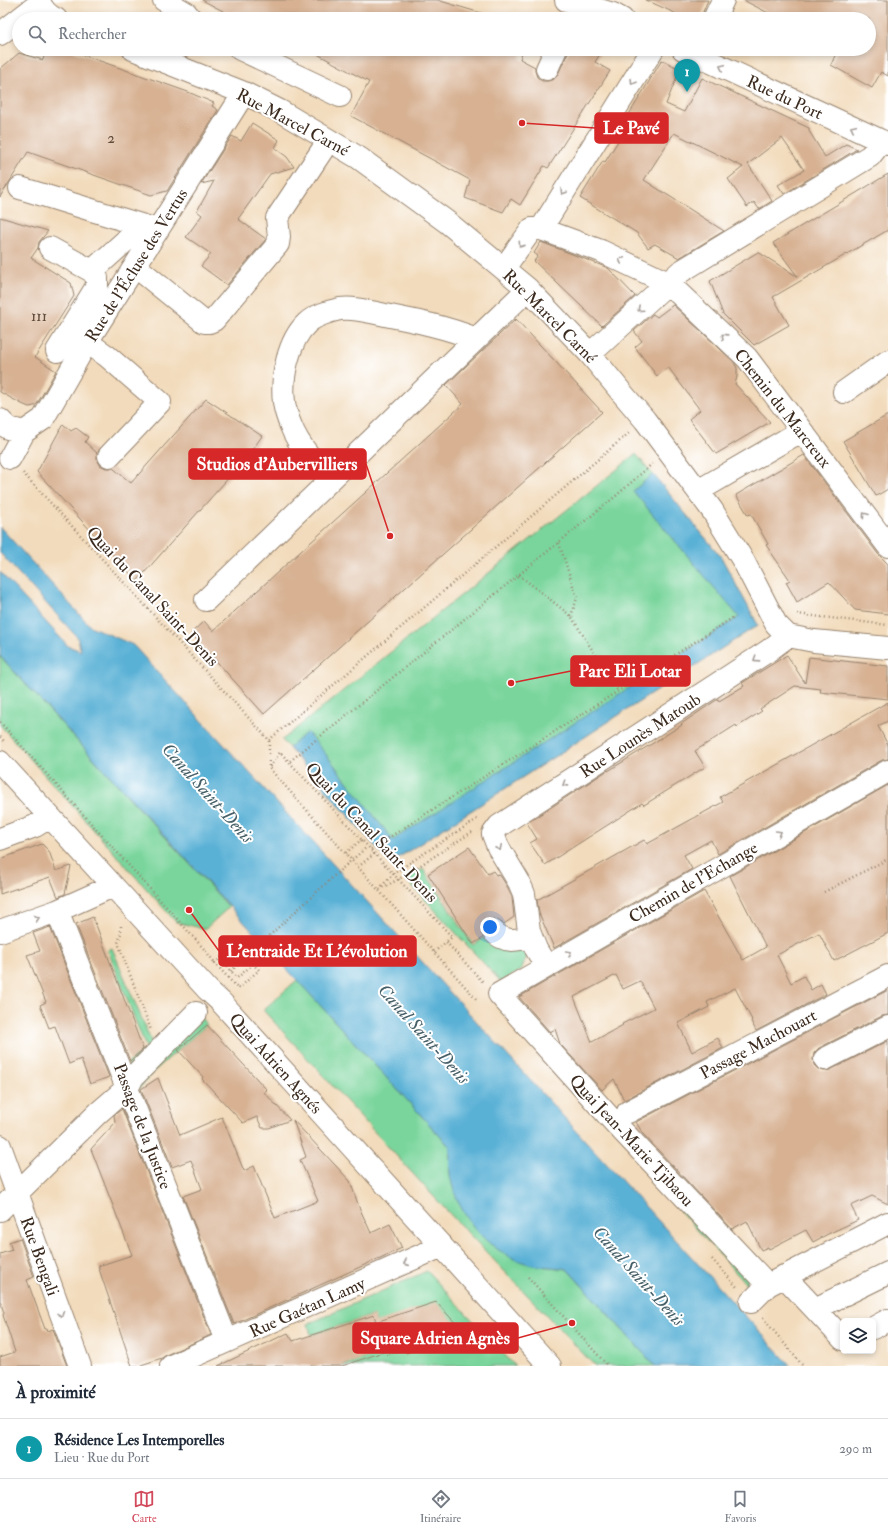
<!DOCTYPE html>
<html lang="fr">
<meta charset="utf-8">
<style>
body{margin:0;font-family:"IM FELL Double Pica",serif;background:#f2f2f3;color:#1f2937}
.controls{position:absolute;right:12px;bottom:12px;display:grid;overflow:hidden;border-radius:6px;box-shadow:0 2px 6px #0003}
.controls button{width:36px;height:36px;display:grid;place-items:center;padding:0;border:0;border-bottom:1px solid #e0e1e3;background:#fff;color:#1f2937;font:20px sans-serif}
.you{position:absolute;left:490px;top:927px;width:14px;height:14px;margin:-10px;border:3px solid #fff;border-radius:50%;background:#1a73e8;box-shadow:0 0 0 6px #1a73e833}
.badge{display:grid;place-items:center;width:26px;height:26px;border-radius:50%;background:#d1495b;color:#fff;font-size:13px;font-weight:700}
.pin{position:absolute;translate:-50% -33px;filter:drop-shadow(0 1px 2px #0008)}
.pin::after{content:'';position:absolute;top:21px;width:14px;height:12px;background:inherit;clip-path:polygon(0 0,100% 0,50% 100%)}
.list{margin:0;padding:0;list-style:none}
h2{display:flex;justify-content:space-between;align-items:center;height:52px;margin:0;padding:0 16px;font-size:17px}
h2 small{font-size:13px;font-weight:400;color:#747a83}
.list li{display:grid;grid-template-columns:26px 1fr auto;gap:12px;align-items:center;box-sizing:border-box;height:60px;padding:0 16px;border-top:1px solid #e0e1e3}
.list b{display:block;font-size:15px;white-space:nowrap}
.list p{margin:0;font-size:13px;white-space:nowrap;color:#747a83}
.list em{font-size:13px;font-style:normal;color:#747a83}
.icon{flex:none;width:22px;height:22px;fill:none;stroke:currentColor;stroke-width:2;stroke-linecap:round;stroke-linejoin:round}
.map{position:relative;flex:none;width:888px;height:1366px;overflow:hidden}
.search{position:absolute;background:#fff;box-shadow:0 2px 6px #0003;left:12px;right:12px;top:12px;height:44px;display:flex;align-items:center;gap:10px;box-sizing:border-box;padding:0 14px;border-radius:22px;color:#747a83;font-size:15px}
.sheet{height:112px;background:#fff}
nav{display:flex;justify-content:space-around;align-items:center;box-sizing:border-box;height:56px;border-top:1px solid #e0e1e3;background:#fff;font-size:11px;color:#747a83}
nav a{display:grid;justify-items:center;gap:2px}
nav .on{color:#d1495b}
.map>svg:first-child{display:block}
.green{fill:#7ad59c;stroke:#5a805d}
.water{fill:#5ab1d6;stroke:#4a6e7a}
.building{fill:#d7b192;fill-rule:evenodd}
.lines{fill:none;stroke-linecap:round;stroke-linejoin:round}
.minor-casing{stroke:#96826d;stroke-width:24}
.path{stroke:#96826d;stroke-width:2.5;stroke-dasharray:1 3;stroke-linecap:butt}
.minor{stroke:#fff;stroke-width:22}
.path-bridge{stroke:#96826d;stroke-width:2.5;stroke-dasharray:1 3;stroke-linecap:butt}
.oneway{stroke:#a79f9a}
.labels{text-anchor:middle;stroke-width:4;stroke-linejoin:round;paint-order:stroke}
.number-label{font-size:15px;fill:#624c3b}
.street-label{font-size:17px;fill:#3b2a1e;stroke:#fff}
.water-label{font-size:18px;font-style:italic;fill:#476068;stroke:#fff}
.leader{fill:none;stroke:#d62828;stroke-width:1.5}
.callout-dot{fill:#d62828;stroke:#fff;stroke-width:1.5}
.callout{fill:#d62828;stroke:#d62828;stroke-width:1.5}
.callout-label{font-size:18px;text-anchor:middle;font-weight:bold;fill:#fff}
</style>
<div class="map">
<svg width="888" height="1366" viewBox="0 0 888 1366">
<rect width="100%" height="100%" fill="#fff"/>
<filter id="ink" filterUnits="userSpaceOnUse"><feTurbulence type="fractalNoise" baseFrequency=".025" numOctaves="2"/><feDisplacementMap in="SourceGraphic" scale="8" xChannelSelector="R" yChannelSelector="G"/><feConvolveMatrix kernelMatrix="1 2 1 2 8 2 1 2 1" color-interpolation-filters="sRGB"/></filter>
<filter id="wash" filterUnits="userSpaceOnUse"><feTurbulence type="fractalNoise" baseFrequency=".012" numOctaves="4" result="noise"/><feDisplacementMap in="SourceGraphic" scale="16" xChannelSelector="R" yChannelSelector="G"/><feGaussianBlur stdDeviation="0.9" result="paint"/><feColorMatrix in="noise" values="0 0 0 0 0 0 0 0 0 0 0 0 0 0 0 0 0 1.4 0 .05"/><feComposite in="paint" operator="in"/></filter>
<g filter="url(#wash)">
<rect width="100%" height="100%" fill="#f2dbbc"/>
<path class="green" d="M 636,454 L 721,557 L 758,625 L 390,863 L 282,740 Z
M 0,656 L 229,907 L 205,929 L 176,922 L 0,725 Z
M 423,869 L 473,945 L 490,934 L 522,945 L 527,956 L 521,970 L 501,982 L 406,879 Z
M 112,948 L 154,1048 L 130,1070 L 127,1064 L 146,1048 L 108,950 Z
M 297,980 L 450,1147 L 450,1174 L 509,1256 L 533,1265 L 567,1269 L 655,1366 L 595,1366 L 447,1211 L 263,1010 Z
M 201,1018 L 207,1025 L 154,1071 L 138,1090 L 134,1080 Z
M 678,1197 L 754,1281 L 748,1286 L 672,1202 Z
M 427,1271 L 515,1366 L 342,1366 L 368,1357 L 385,1347 L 387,1355 L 405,1349 L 434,1343 L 432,1340 L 461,1330 L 376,1322 L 374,1315 L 311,1335 L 308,1324 Z"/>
<path class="water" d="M 653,474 L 721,557 L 758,625 L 390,863 L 289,748 L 307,732 L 324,752 L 393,840 L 739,617 L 633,491 Z
M 0,527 L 90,626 L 133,645 L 791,1366 L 655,1366 L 567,1269 C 556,1267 544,1267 533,1265 C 491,1256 457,1217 450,1175 C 449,1166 450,1156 450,1147 L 0,656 L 0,572 L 68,646 L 81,651 L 77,637 L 0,553 Z"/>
<g id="blocks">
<path class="building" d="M 202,0 L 437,0 L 501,19 L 238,19 Z
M 646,0 L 708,0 L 700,19 L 688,19 Z
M 743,0 L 888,0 L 888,76 L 881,72 L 872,88 L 831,65 L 838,49 L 869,49 L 869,19 L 780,19 Z
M 46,49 L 66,49 L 188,92 L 214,103 L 212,106 L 218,110 L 167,191 L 151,195 L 28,152 L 0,197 L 0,69 L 19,53 L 43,60 Z
M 308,49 L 523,49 L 520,59 L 535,67 L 535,71 L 537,77 L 542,81 L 548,81 L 554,79 L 558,74 L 570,49 L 603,49 L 595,62 L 610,71 L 548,168 L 544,166 L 520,205 L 511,199 L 503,212 L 465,198 L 470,180 L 351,116 L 369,82 Z
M 662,60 L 680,69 L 666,104 L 684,112 L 702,78 L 809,128 L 809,131 L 825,157 L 846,144 L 857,149 L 784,194 L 778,185 L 804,170 L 782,138 L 748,164 L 772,201 L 759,209 L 754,202 L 747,207 L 728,179 L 743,167 L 674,133 L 644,180 L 724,231 L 679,258 L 655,244 L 648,248 L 637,233 L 580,198 L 603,161 L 605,162 L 623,133 L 619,131 Z
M 252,123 L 279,140 L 275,148 L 287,157 L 294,167 L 270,174 L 238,219 L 266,239 L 227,285 L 201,266 L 211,254 L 186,237 L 202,215 L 197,211 L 214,181 L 201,184 L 232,136 L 241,141 Z
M 888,174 L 888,230 L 773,297 L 789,325 L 754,345 L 723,314 L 710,281 L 758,252 L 798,277 L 773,243 Z
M 0,217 L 48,231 L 39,242 L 38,248 L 31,258 L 71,283 L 74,296 L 35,357 L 56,371 L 37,404 L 34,406 L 29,407 L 22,404 L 0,392 Z
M 541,242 L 608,268 L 635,296 L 602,326 L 534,261 L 538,256 L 534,253 Z
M 673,305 L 734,362 L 737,368 L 737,377 L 735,384 L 770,422 L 716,454 L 689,419 L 700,410 L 668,367 L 657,376 L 635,347 L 642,341 L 634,331 L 653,314 L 657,317 Z
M 516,319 L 602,412 L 264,714 L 191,633 L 204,621 L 213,631 L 463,404 L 446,385 Z
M 206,399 L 262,436 L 248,456 L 137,581 L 37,472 L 63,424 L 71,431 L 76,428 L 88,437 L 85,442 L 97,453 L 97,459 L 100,465 L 106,468 L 113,468 L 131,483 Z
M 888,415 L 888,489 L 876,496 L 843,441 Z
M 804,455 L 878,554 L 888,564 L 888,614 L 855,610 L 829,582 L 797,602 L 786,582 L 790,580 L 766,545 L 768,544 L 751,514 L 748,515 L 736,495 Z
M 787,655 L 805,683 L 809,657 L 888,666 L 888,699 L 820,692 L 821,689 L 795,686 L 760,709 L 762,711 L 737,727 L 736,725 L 695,751 L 705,767 L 644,805 L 642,803 L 545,865 L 530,843 L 537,839 L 527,823 L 608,770 L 608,771 L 682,725 L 681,724 L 718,699 L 719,701 L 744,686 L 742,683 Z
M 888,702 L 888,721 L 878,726 L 888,745 L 888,759 L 882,760 L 718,854 L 711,840 L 684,855 L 692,869 L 554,948 L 539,913 L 537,900 L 644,840 L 647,844 L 723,802 L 720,797 Z
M 888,785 L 888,933 L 834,961 L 819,933 L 777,955 L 791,983 L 804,976 L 811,990 L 821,984 L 826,994 L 756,1031 L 751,1021 L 752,1020 L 735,988 L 707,1002 L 709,1007 L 678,1023 L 692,1052 L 718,1038 L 723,1048 L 624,1100 L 614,1079 L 602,1090 L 560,1044 L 555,1029 L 550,1032 L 519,997 L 704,891 L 743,960 L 766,947 L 730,876 ZM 616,975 L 623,989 L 640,981 L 654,1008 L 622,1024 L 623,1025 L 592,1042 L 574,997 Z
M 42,844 L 49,851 L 56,871 L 71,866 L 65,894 L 58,897 L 50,877 L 0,894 L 0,859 Z
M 469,847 L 488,874 L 493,871 L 496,875 L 499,874 L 505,883 L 512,897 L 514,917 L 504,924 L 495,919 L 489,919 L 484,922 L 481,929 L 483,938 L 473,944 L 428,874 Z
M 93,917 L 143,1049 L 130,1061 L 76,924 Z
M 50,927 L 109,1077 L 90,1084 L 81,1059 L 69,1064 L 55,1026 L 49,1028 L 40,1005 L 46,1002 L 27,955 L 40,951 L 33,933 Z
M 888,990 L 888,1015 L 882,1016 L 819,1048 L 814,1053 L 813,1059 L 814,1065 L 818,1069 L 824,1071 L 830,1070 L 888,1041 L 888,1204 L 872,1196 L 851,1206 L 858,1220 L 828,1234 L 813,1242 L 806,1230 L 769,1249 L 768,1247 L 761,1250 L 747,1221 L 732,1229 L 643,1134 L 636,1122 Z
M 207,1025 L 267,1090 L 264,1092 L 290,1120 L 269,1128 L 262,1128 L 257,1117 L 243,1123 L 202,1079 L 203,1077 L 178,1050 Z
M 158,1078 L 180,1135 L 222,1117 L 244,1171 L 254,1166 L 275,1218 L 318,1201 L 300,1160 L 306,1157 L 293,1120 L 350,1181 L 359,1207 L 371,1233 L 390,1224 L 402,1248 L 234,1324 L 183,1196 L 202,1189 L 191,1160 L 172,1167 L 141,1089 Z
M 122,1109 L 211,1335 L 166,1355 L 162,1358 L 138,1366 L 132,1366 L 98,1266 L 132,1255 L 91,1149 L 115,1123 L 114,1115 Z
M 20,1238 L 34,1277 L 27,1280 L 45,1329 L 47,1328 L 48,1331 L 53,1329 L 67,1366 L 0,1366 L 0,1357 L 15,1352 L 3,1315 L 4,1313 L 0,1300 L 0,1254 L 12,1250 L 9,1242 Z
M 436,1302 L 462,1330 L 432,1340 L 434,1344 L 406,1353 L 405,1349 L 387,1355 L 386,1351 L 342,1366 L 218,1366 L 288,1333 L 293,1341 L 374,1315 L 376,1322 Z"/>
</g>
</g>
<g filter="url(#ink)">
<use href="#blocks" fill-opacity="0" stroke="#96826d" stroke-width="1"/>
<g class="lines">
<defs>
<path id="minor" d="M 39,0 C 41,8 48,16 56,19
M 164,0 L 186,13 L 191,19
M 566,0 L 613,14 L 622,19
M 714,19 L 723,0
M 0,34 L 40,3
M 133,49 L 244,93 L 280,111 L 359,158 L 447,222 L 528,289 L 590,354 L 622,393 L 645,420 L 712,510 L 744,562 L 776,624 L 788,636 L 814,641 L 888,648
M 240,49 L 340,96
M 683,49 L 888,144
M 547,69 L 556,49
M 20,188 L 157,230
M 541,229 L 653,49
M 50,248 L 92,271 L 142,226
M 135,266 L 204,322 L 209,322 L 214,320 L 278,244 L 279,237 L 277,218 L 329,140
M 504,268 L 532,229 L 541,229 L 601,251 L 668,283 L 747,358 L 888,546
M 87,342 L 107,356 L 160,402 L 109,456
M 57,351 L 97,286 L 97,278 L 92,271
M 590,354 L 680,272 L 870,156 L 882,141
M 844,392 L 888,361
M 0,420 L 8,428 L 24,432
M 10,458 L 24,432 L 43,419 L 87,342 L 244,93
M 331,479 C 315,463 299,447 291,426 C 288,419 285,410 284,402 C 281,378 288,341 307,323 C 314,316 330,311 340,309 C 355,307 370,312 385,315 C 416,321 446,327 476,339
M 698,491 L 801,431
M 206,600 L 528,289
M 0,762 L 208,990 L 221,1002 L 550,1366
M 0,839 L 35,826 L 50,817
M 57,911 L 227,1341
M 0,931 L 57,911 L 113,886
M 493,931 C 504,943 517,941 531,936
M 546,966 L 536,949 L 529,931 L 524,894 L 519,882 L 498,847 L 493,834 L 499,826 L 768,651 L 788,636
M 825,1059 L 888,1027
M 628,1112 L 888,976
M 0,1146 L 80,1366
M 0,1210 L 98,1113 L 128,1087 L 133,1077 L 196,1013
M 784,1276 L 843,1339
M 768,1285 L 613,1121 L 499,994 L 888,771
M 751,1302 L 768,1285 L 888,1223
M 815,1309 L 888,1273
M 873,1328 L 888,1320
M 171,1366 L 442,1246"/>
</defs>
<use href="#minor" class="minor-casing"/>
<path class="path" d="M 23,473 L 269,740 L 269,768 L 478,1001
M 559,543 L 577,598 L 571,616
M 519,575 L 571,616 L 618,691
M 797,614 L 888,625
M 0,722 L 204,949 L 215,963
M 0,737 L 4,741
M 269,740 L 629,433
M 290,761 L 617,495 L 652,464
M 270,767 L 280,752 L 452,937 L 446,942
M 472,832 L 399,879 L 378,890 L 394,873 L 477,819
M 371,849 L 734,617
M 346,853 L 361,840 L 363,842
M 358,867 L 374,854 L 371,852
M 824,892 L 888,859
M 121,926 L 121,933 L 118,943 L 151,1030
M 236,944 L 241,950 L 225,964 L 237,978 L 253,964 L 259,970 L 238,989 L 215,963 Z
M 434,952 L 446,942 L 483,982
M 231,971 L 346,865
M 712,1259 L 737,1287
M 528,1277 L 608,1366
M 763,1318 L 803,1366"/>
<use href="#minor" class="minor"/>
<path class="path-bridge" d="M 346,865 L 367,847"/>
</g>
<defs><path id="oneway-chevron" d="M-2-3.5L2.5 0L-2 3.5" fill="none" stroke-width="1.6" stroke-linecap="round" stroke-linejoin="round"/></defs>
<g class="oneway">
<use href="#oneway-chevron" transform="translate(722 67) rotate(-155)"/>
<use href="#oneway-chevron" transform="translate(633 82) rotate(122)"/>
<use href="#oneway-chevron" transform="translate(853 128) rotate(-155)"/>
<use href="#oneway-chevron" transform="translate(563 192) rotate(122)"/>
<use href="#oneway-chevron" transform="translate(521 245) rotate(125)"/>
<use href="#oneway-chevron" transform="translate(621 260) rotate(-155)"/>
<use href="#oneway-chevron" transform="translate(640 309) rotate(138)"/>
<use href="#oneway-chevron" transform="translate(724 336) rotate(-136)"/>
<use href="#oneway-chevron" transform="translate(865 515) rotate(-127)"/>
<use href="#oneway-chevron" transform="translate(756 659) rotate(147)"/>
<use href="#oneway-chevron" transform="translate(565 784) rotate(147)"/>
<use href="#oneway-chevron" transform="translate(779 833) rotate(-30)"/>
<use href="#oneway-chevron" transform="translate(499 848) rotate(64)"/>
<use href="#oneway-chevron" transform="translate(37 918) rotate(-20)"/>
<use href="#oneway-chevron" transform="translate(569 953) rotate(-30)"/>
<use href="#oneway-chevron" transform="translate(406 1263) rotate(156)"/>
<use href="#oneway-chevron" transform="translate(61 1314) rotate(70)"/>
</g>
</g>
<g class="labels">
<g class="number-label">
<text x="111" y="143">2</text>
<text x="39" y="321">111</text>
</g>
<g class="street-label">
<text transform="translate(785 97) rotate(25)" y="6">Rue du Port</text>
<text transform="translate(293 122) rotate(28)" y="6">Rue Marcel Carné</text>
<text transform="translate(136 265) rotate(-58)" y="6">Rue de l'Écluse des Vertus</text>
<text transform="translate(550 316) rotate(45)" y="6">Rue Marcel Carné</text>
<text transform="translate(783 408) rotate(52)" y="6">Chemin du Marcreux</text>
<text transform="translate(153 596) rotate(47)" y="6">Quai du Canal Saint-Denis</text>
<text transform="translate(640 735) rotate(-33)" y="6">Rue Lounès Matoub</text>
<text transform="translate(372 832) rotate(47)" y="6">Quai du Canal Saint-Denis</text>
<text transform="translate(693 882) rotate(-30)" y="6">Chemin de l'Echange</text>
<text transform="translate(758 1044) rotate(-28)" y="6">Passage Machouart</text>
<text transform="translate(276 1063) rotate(48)" y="6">Quai Adrien Agnés</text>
<text transform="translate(143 1126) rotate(69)" y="6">Passage de la Justice</text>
<text transform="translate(632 1140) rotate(47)" y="6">Quai Jean-Marie Tjibaou</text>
<text transform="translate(40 1256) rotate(70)" y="6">Rue Bengali</text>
<text transform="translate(307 1307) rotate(-24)" y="6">Rue Gaétan Lamy</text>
</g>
<g class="water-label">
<text transform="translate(208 793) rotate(48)" y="6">Canal Saint-Denis</text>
<text transform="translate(424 1034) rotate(48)" y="6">Canal Saint-Denis</text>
<text transform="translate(639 1276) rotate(48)" y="6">Canal Saint-Denis</text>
</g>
</g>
<path class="leader" d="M522 123L595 128M390 536L366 464M511 683L571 671M189 910L219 951M572 1323L518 1338"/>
<g class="callout-dot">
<circle cx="522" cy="123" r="4"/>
<circle cx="390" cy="536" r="4"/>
<circle cx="511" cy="683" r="4"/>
<circle cx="189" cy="910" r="4"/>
<circle cx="572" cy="1323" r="4"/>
</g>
<g class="callout">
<rect x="595" y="113" width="73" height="30" rx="4"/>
<rect x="189" y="449" width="177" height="30" rx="4"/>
<rect x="571" y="656" width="119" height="30" rx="4"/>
<rect x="219" y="936" width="197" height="30" rx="4"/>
<rect x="353" y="1323" width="165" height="30" rx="4"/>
</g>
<g class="callout-label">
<text x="631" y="134">Le Pavé</text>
<text x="277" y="470">Studios d'Aubervilliers</text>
<text x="630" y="677">Parc Eli Lotar</text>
<text x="317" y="957">L'entraide Et L'évolution</text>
<text x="435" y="1344">Square Adrien Agnès</text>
</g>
</svg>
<div class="controls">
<button><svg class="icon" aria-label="layers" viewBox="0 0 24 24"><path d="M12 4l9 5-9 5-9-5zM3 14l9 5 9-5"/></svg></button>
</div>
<div class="you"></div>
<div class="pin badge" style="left:687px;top:92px;background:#0f9aa8">1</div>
<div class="search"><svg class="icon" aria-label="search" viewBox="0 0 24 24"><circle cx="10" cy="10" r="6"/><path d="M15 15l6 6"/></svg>Rechercher</div>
</div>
<section class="sheet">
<h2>À proximité<small></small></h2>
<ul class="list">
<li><span class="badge" style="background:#0f9aa8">1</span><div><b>Résidence Les Intemporelles</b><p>Lieu · Rue du Port</p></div><em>290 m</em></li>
</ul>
</section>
<nav>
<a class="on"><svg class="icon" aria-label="map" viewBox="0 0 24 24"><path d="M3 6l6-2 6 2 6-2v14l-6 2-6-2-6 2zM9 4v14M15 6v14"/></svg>Carte</a>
<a><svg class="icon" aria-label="directions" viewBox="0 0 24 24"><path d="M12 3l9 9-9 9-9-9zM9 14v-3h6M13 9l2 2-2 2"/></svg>Itinéraire</a>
<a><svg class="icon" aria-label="saved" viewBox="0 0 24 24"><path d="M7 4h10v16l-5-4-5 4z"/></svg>Favoris</a>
</nav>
